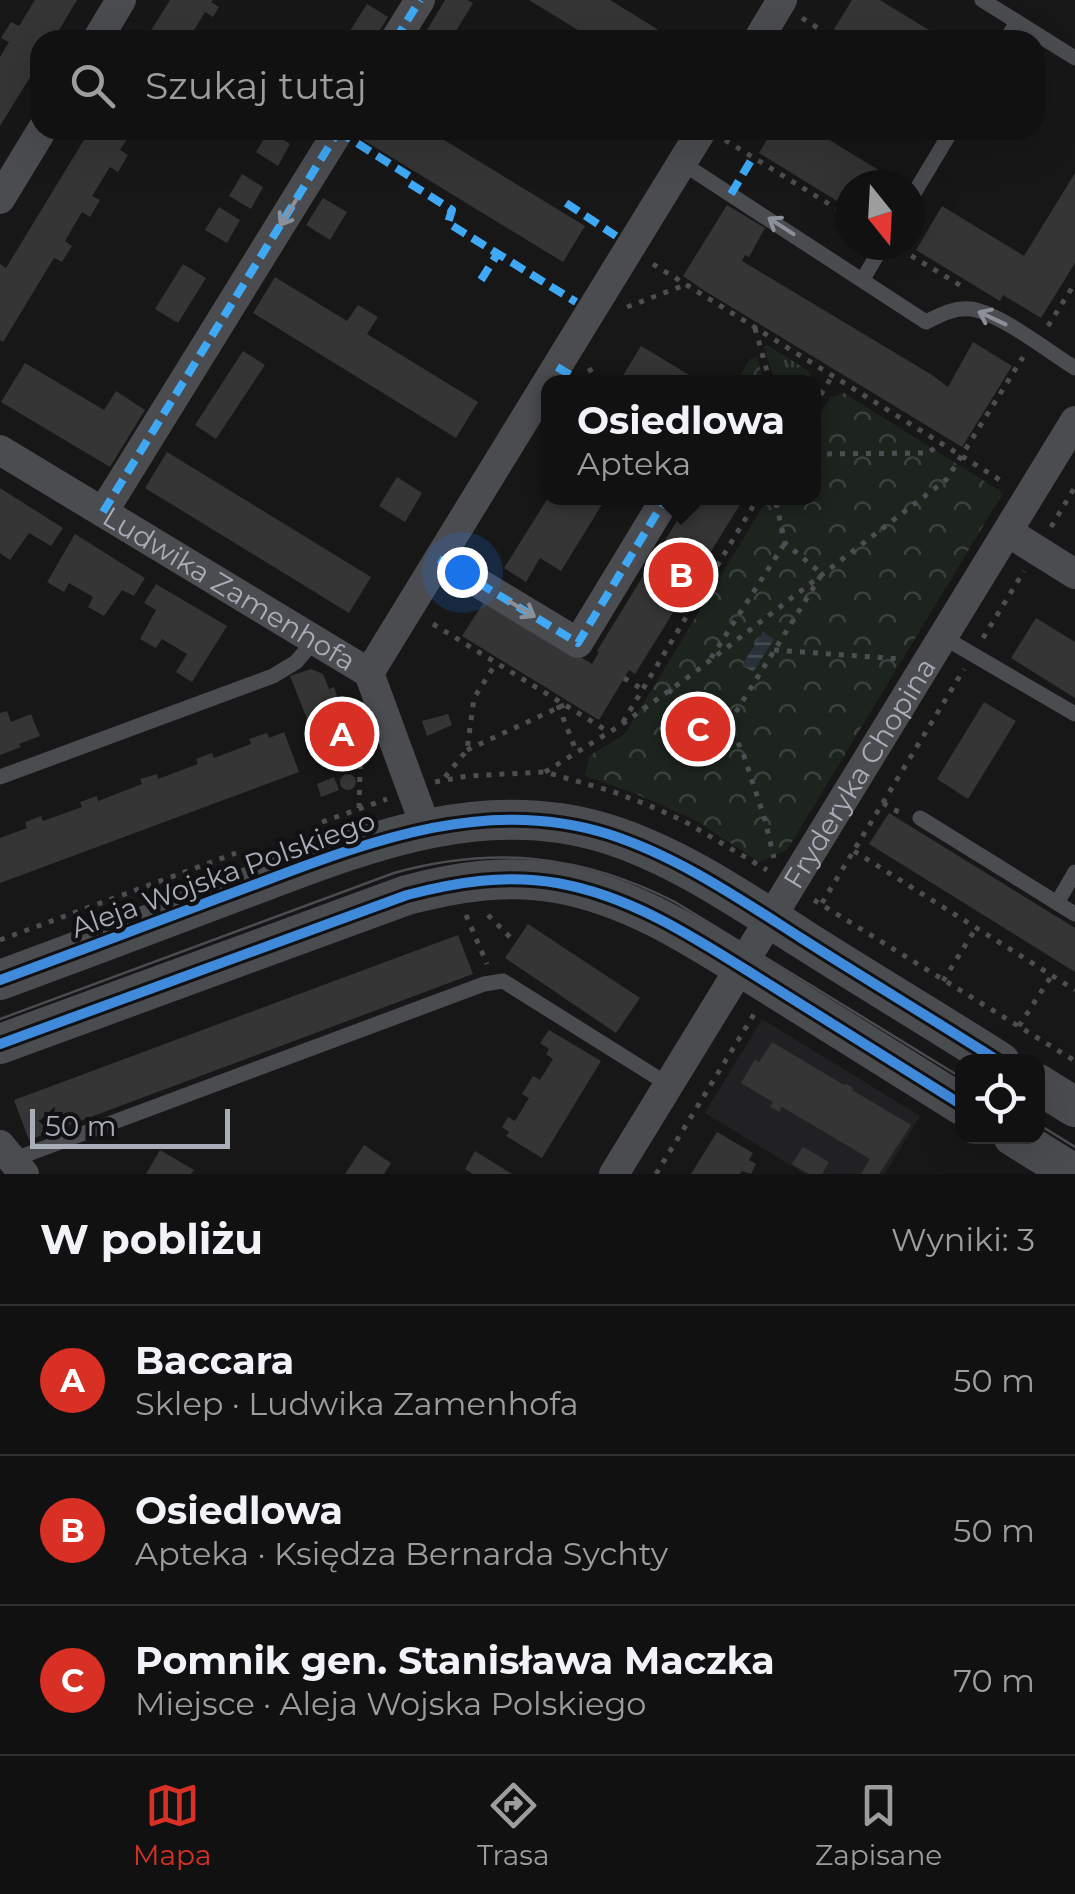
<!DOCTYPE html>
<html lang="pl">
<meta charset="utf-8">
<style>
body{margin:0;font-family:Montserrat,sans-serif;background:#1e1f1f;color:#f1f3f6}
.controls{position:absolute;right:30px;bottom:30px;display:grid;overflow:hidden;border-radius:20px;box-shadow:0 10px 40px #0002}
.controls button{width:90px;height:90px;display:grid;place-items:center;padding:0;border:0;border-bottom:2px solid #303131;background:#111;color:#f1f3f6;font:50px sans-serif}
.compass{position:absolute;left:835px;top:170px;width:90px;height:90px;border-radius:50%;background:#111;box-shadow:0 10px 40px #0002;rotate:162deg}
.scale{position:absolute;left:30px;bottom:25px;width:200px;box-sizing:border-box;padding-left:10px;border:5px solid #a8adb8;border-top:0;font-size:28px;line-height:35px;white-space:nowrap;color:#a8adb8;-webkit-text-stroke:8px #111113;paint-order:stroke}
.you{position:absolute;left:462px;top:572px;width:35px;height:35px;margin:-25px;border:8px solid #fff;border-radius:50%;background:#1a73e8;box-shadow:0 0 0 15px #1a73e833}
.badge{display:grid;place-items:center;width:65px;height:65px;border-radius:50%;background:#d93025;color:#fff;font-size:32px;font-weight:700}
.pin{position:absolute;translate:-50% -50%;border:5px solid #fff;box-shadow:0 2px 10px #0006}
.popup{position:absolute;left:541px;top:375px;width:280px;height:130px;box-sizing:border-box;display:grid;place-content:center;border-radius:20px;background:#111;filter:drop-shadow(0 2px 8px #0005);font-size:32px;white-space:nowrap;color:#9c9d9f}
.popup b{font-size:38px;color:#f1f3f6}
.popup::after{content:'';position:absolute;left:50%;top:100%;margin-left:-20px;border:20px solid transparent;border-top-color:#111}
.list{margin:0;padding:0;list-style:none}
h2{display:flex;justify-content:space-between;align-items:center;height:130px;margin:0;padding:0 40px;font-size:42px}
h2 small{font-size:32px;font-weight:400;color:#9c9d9f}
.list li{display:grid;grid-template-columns:65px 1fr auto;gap:30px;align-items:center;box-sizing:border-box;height:150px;padding:0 40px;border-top:2px solid #303131}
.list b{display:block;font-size:38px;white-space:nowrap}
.list p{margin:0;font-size:32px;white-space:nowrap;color:#9c9d9f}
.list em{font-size:32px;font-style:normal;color:#9c9d9f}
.icon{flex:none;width:55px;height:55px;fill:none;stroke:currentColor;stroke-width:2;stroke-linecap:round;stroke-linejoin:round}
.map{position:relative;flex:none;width:1075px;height:1174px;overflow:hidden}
.search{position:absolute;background:#111;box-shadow:0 10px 40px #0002;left:30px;right:30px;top:30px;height:110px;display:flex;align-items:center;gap:25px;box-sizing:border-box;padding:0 35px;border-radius:30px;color:#9c9d9f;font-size:38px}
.sheet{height:580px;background:#111}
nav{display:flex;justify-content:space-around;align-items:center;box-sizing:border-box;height:140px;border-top:2px solid #303131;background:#111;font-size:28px;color:#9c9d9f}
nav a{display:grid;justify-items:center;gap:5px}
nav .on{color:#d93025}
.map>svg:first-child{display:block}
.built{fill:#212123}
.grass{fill:url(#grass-tufts)}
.forest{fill:url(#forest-crowns)}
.water{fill:url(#water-rules)}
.building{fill:#353536}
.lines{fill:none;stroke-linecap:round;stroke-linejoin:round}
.path{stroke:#4d4e52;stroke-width:5;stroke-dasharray:5 8;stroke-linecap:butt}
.service{stroke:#4b4c50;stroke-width:15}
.minor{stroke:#4b4c50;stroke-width:30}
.tertiary{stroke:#4b4c50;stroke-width:40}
.tram{stroke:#4b4c4f;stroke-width:2.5}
.quiet{stroke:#3fa9f5;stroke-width:8;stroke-dasharray:15 8;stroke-linecap:butt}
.cycleway-casing{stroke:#111113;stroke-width:16}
.cycleway{stroke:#408adc;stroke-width:10}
.oneway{stroke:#8c9099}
.labels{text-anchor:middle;stroke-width:9;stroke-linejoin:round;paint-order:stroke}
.street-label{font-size:28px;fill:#a8adb8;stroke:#111113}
</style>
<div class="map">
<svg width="1075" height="1174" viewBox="0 0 1075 1174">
<defs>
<pattern id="grass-tufts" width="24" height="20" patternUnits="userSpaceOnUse" patternTransform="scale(2.5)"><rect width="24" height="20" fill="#1d241e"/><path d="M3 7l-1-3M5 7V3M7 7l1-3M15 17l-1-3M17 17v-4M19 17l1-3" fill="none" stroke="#3b413d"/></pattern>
<pattern id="forest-crowns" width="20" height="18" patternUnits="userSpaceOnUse" patternTransform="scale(2.5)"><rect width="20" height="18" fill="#1d241e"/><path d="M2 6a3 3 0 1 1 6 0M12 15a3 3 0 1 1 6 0" fill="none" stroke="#3b413d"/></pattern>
<pattern id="water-rules" width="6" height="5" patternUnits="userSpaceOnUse" patternTransform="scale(2.5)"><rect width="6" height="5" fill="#2a3239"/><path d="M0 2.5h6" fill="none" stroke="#464d54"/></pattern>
</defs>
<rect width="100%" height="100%" fill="#171717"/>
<path class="built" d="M 762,1019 L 920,1116 L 885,1174 L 805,1174 L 705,1113 Z"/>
<path class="grass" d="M 767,345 L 809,371 L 811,376 L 806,382 L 775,382 L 764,347 Z"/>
<path class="forest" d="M 757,357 L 764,382 L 736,382 L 750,359 Z
M 844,393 L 1003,493 L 787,850 L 759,862 L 695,820 L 634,793 L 585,776 L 589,756 L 625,734 L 768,498 L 814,498 L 814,424 L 830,398 Z"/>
<path class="water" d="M 763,632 L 774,639 L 753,672 L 742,665 Z"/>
<path class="building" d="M 35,0 L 77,0 L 53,40 L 40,40 L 40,61 L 0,126 L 0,57 L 9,42 L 1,38 L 11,22 L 19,26 Z
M 170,0 L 213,0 L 211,2 L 219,7 L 213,17 L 205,12 L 188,40 L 145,40 Z
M 445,0 L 467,0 L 473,3 L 453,36 L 450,34 L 447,40 L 421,40 Z
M 529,0 L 610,0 L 675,40 L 594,40 Z
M 852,0 L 880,0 L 945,40 L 852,40 L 834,29 Z
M 367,4 L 388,17 L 375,38 L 344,40 Z
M 90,130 L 133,130 L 120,150 L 128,155 L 118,172 L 110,167 L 92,196 L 100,200 L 90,217 L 82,212 L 65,241 L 72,246 L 62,262 L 54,258 L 3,342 L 0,340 L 0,264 L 6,268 Z
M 269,130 L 290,144 L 278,166 L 256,152 Z
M 365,130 L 428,130 L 585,226 L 563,262 L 360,138 Z
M 773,130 L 813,130 L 903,185 L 850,185 L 850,209 L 759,153 Z
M 1075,173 L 1075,263 L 1041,318 L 1003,295 L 1000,301 L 916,250 L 942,206 L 1024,256 Z
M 242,174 L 263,187 L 251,209 L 229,196 Z
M 323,198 L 347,212 L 330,240 L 306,225 Z
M 727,205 L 765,228 L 749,257 L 745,255 L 742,261 L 932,375 L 948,387 L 973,342 L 1012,366 L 962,447 L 705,291 L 683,276 Z
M 219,207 L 240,220 L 227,243 L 205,230 Z
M 183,264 L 206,278 L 178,323 L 155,309 Z
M 275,277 L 347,321 L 358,305 L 378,317 L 367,334 L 478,402 L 456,438 L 253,313 Z
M 641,346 L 701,382 L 619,382 Z
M 243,351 L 265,365 L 216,439 L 195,425 Z
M 25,363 L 104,410 L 116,391 L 145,410 L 110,467 L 1,402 Z
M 167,452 L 371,577 L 349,613 L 145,488 Z
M 397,477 L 422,493 L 405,522 L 379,506 Z
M 0,488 L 63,528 L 51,546 L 29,533 L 10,560 L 0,553 Z
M 548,498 L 606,498 L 561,571 L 540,558 L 526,582 L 504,568 Z
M 691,498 L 744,498 L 635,674 L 629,670 L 599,720 L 462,636 L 486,599 L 592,664 L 599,652 L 597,651 Z
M 75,534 L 145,578 L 134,596 L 122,590 L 104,616 L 88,607 L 93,597 L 69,583 L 64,592 L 47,582 Z
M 156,584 L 227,626 L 192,682 L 176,672 L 187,654 L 162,639 L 156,648 L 140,639 L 156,610 L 144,603 Z
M 1036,618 L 1075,642 L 1075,698 L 1011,658 Z
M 311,669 L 323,674 L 329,689 L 334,687 L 352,739 L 320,752 L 290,676 Z
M 984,702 L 1016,721 L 968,799 L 937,779 Z
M 7,711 L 11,722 L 31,714 L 40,736 L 19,744 L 21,747 L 0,755 L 0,713 Z
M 448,714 L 452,725 L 427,736 L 422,721 Z
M 284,732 L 299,772 L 0,883 L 0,838 L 27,828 L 25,822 L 41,816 L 43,821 L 82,807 L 80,802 L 97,796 L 98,801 L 142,784 L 140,779 L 157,774 L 158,779 L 198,764 L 196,759 L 212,753 L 214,758 L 251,744 L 249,739 L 267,733 L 269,738 Z
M340 782a8 8 0 1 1 16 0a8 8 0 1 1-16 0Z
M 334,777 L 339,790 L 321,797 L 317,784 Z
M 889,813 L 1075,928 L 1075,972 L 869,844 Z
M 528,924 L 640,998 L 616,1033 L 505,958 Z
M 458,935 L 473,974 L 29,1140 L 14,1100 Z
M 549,1030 L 601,1061 L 542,1158 L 506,1136 L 509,1132 L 502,1127 L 508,1117 L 515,1121 L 529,1098 L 522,1094 L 533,1076 L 540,1080 L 553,1059 L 546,1054 L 549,1049 L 540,1043 Z
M 772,1042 L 844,1085 L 846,1084 L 853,1088 L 852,1090 L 911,1125 L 879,1174 L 861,1174 L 870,1159 L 782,1107 L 779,1112 L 770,1107 L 773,1102 L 741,1083 L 755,1059 L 759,1062 Z
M 717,1132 L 753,1153 L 749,1160 L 756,1164 L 751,1174 L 742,1171 L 740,1174 L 691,1174 Z
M 364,1145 L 391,1163 L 384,1174 L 345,1174 Z
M 803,1147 L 829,1162 L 822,1174 L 809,1174 L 792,1164 Z
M 160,1150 L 194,1170 L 191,1174 L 146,1174 Z
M 475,1151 L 491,1161 L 512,1174 L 473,1174 L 465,1169 Z"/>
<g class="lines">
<path class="path" d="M 802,18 L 837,40
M 725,140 L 850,217
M 900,249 L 963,287
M 653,264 L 1005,483
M 627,307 L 685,285
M 1048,326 L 1075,283
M 755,328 L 770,382
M 589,368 L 593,375 L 604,382
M 814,406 L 832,376
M 814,454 L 928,453 L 941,443
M 1051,527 L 1075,487
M 433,624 L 609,732
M 983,638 L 1024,571
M 774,650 L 901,659
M 711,658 L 785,543
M 624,678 L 642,689
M 668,690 L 729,723 L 744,756 L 765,820 L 774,858
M 691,702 L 676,734 L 705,748 L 720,718
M 558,705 L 577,753
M 623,722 L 758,498
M 729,723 L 822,574 L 785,543 L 775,498
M 467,750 L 564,705
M 545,772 L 621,725 L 691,675 L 947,479 L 1023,357
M 445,777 L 467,750 L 474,698 L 496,663
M 435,782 L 467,776 L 545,772 L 611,791 L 648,805 L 684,821 L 767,870
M 883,803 L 902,814
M 359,808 L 361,736
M 322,822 L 387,799
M 854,851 L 1075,990
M 814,900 L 1075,1061
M 822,903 L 964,669
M 466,915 L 487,964
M 488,915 L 510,937
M 0,940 L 236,853
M 943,981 L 976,928
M 1019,1026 L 1052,975
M 656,1174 L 756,1011"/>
<path class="service" d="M 982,0 L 1075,58
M 1006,40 L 1017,22
M 682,163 L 926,322 C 940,315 954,307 971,309 C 1000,313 1049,352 1075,368
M 910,200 L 952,130
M 863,279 L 883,245
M 943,637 L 1075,714
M 0,777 L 273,676 L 296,662 L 315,640
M 920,818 L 1075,914
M 1057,903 L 1075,872
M 12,1160 L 484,984 L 503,981 L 669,1085"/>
<g class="minor">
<path d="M 97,40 L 121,0"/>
<path d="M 395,40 L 420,0"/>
<path d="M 758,40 L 782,0"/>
<path d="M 0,199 L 42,130"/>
<path id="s1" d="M 0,450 L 369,673 L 426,828"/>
<path d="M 103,512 L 339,130"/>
<path d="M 1008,532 L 1075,574"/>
<path d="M 439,559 L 578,643 L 666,498"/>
<path d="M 369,673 L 702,130"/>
<path d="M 0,1145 L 24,1174"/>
<path id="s2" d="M 614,1174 L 1075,421"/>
</g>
<path class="tertiary" d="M 0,980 C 76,952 151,924 227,895 C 349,850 476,792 608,834 C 677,856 740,899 801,938 C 867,980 934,1020 1000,1062
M 0,1044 L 407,895 C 457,882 506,874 557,883 C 638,897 707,946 775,988 C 837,1027 900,1066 962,1105
M 1038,1084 L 1075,1107
M 1013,1136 L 1074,1174"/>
<path class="tram" d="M 0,1019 L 394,873 C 494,845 583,855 675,902 L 962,1078
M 1038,1124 L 1075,1147"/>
<path class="quiet" d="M 395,40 L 420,0
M 338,131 L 409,176 L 409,183 L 452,210 L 448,223 L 576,302
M 731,194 L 753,157
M 566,203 L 616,236
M 481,280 L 498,253
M 557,367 L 582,382
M 103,512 L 339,130
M 439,559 L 578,643 L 666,498"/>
<defs>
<path id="cycleway" d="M 0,980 C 76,952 151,924 227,895 C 349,850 476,792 608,834 C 677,856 740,899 801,938 C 867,980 934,1020 1000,1062
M 0,1044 L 407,895 C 457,882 506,874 557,883 C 638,897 707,946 775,988 C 837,1027 900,1066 962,1105"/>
</defs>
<use href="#cycleway" class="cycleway-casing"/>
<use href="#cycleway" class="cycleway"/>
</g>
<defs><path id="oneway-shaft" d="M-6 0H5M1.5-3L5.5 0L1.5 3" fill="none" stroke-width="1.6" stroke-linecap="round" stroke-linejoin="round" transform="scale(2.5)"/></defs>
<g class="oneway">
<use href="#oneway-shaft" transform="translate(288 213) rotate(122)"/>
<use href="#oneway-shaft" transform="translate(781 226) rotate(-147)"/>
<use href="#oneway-shaft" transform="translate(992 318) rotate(-155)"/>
<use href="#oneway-shaft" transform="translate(522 609) rotate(31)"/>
</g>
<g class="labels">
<g class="street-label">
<text dy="10" stroke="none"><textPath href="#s1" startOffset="268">Ludwika Zamenhofa</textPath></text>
<text dy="10" stroke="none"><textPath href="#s2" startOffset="470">Fryderyka Chopina</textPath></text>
<text transform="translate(223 874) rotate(-20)" y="10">Aleja Wojska Polskiego</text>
</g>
</g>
</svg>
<div class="controls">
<button><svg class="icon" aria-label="locate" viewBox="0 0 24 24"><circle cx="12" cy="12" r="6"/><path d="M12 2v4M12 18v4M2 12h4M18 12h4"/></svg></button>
</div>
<svg class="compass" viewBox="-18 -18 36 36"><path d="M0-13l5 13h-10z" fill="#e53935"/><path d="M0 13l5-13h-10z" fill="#9c9d9f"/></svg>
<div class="scale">50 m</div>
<div class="you"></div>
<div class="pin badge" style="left:342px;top:734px">A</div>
<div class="pin badge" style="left:681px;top:575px">B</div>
<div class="popup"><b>Osiedlowa</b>Apteka</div>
<div class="pin badge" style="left:698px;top:729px">C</div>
<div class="search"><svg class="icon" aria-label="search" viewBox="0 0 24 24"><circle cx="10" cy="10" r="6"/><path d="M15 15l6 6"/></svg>Szukaj tutaj</div>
</div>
<section class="sheet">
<h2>W pobliżu<small>Wyniki: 3</small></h2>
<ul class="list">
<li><span class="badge">A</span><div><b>Baccara</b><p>Sklep · Ludwika Zamenhofa</p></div><em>50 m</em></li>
<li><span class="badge">B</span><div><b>Osiedlowa</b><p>Apteka · Księdza Bernarda Sychty</p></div><em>50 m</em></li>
<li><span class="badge">C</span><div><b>Pomnik gen. Stanisława Maczka</b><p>Miejsce · Aleja Wojska Polskiego</p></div><em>70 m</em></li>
</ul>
</section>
<nav>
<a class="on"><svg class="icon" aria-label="map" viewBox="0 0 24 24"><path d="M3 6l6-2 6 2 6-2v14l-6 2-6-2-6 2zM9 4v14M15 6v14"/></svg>Mapa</a>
<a><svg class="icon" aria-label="directions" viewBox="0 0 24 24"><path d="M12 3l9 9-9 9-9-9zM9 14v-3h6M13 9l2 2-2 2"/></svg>Trasa</a>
<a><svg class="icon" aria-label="saved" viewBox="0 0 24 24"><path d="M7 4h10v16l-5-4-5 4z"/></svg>Zapisane</a>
</nav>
